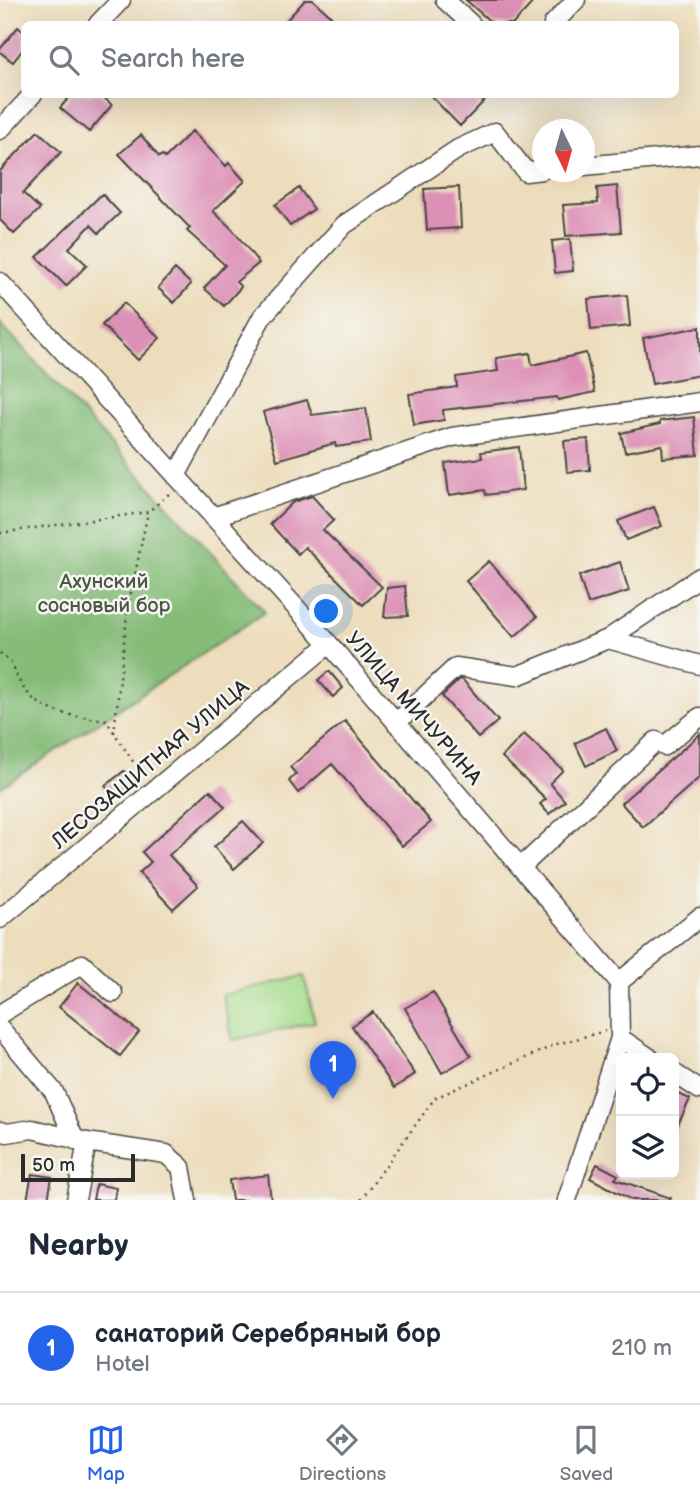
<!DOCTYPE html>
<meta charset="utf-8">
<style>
body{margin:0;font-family:"Balsamiq Sans",sans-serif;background:#f2f2f3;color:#1f2937}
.controls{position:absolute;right:21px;bottom:21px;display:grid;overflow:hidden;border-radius:10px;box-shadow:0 7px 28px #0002}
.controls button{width:63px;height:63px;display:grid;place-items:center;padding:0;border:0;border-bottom:2px solid #e0e1e3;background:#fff;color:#1f2937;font:35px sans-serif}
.compass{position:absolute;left:532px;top:119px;width:63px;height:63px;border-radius:50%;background:#fff;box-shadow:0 7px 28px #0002;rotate:175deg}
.scale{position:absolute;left:21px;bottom:18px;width:114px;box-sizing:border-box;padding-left:7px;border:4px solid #2b2b2b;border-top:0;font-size:19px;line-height:24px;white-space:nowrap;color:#2b2b2b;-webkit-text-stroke:5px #f6f6f2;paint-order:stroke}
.you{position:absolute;left:327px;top:612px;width:24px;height:24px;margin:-18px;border:5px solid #fff;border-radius:50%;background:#1a73e8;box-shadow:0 0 0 10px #1a73e833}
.badge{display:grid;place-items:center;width:46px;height:46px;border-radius:50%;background:#2563eb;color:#fff;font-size:23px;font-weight:700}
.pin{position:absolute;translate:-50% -58px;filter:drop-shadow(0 2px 4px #0008)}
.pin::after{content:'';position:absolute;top:37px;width:24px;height:21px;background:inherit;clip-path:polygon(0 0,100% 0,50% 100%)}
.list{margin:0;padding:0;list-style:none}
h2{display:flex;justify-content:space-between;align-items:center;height:91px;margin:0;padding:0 28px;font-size:30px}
h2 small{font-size:23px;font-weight:400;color:#747a83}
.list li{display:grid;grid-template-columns:46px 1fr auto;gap:21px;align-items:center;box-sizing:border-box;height:112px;padding:0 28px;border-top:2px solid #e0e1e3}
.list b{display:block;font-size:26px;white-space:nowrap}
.list p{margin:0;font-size:23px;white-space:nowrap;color:#747a83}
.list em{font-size:23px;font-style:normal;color:#747a83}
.icon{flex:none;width:38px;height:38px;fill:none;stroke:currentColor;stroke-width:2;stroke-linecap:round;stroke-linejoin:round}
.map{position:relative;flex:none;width:700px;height:1200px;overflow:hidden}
.search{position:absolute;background:#fff;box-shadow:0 7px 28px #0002;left:21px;right:21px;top:21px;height:77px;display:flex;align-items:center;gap:18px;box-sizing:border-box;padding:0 24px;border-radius:10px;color:#747a83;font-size:26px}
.sheet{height:203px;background:#fff}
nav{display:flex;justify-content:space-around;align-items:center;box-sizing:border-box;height:98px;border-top:2px solid #e0e1e3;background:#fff;font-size:19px;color:#747a83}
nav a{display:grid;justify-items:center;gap:4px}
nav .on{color:#2563eb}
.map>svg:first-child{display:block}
.green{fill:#a7dc8c;stroke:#69845c;stroke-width:2}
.forest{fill:#85bc78;stroke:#587452;stroke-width:2}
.building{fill:#dd90b6}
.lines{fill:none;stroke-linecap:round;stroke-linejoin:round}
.minor-casing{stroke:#484641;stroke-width:21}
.path{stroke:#484641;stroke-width:2.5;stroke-dasharray:2 5;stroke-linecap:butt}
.minor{stroke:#fff;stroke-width:18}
.labels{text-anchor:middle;stroke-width:5;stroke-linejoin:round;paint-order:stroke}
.park-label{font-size:21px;fill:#4a5743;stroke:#f6f6f2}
.street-label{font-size:21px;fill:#2b2b2b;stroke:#f6f6f2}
</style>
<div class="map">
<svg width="700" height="1200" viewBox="0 0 700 1200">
<rect width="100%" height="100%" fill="#f6f6f2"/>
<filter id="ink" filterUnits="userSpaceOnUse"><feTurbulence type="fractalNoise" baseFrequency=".0143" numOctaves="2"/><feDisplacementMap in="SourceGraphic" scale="14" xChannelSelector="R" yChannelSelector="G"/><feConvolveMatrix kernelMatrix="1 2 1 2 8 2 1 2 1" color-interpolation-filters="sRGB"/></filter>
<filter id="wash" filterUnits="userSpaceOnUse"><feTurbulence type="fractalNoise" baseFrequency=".00686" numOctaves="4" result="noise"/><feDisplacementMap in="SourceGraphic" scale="28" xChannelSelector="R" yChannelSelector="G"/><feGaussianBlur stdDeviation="1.57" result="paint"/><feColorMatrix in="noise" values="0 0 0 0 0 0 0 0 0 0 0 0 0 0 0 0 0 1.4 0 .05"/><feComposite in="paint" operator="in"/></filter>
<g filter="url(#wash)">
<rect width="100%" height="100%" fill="#edddbc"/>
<path class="green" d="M 304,976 L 315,1022 L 233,1040 L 222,995 Z"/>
<path class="forest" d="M 0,323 L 265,612 L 0,788 Z"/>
<g id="blocks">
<path class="building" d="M 305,0 L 313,0 L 333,18 L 327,24 L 283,24 Z
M 466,0 L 535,0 L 513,24 L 493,24 Z
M 18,27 L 24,32 L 24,48 L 13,62 L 0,52 L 0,49 Z
M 72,94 L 100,94 L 112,105 L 89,132 L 60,108 Z
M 429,94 L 491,94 L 460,126 Z
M 38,131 L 61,152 L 23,193 L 40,209 L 14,234 L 0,220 L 0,171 Z
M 192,131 L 226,166 L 229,163 L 245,181 L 213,211 L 232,229 L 259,263 L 236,282 L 241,287 L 224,306 L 204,288 L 225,265 L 187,231 L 190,228 L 119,154 L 141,135 L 159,157 L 162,155 L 165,158 Z
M 617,186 L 621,232 L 566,236 L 563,205 L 598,203 L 597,188 Z
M 459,187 L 461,228 L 427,230 L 424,189 Z
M 299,188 L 314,209 L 290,226 L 275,205 Z
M 102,194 L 120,213 L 99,233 L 91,225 L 69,248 L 87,265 L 66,286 L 37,257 Z
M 570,239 L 573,271 L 555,273 L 552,241 Z
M 175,269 L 191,284 L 174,303 L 158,288 Z
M 627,295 L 630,326 L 591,330 L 588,299 Z
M 124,303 L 160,338 L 138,360 L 102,325 Z
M 700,327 L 700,375 L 652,384 L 643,338 Z
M 530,353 L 532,365 L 586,353 L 595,392 L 558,400 L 557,397 L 443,410 L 444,420 L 414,425 L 409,394 L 457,387 L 456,377 L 498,371 L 496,358 Z
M 307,400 L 312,415 L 366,408 L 371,442 L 336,447 L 335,443 L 277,460 L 263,412 Z
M 694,417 L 698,455 L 663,458 L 662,445 L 625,452 L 621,433 L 660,424 L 660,421 Z
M 588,439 L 590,470 L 567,472 L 564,441 Z
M 519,447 L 523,490 L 486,495 L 485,490 L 449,495 L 445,463 L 482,458 L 481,452 Z
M 312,496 L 334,520 L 323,530 L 382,587 L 363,605 L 305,547 L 298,554 L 270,524 L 293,502 Z
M 654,507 L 662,526 L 626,540 L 618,521 Z
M 489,561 L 537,617 L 514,637 L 466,581 Z
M 620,562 L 629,591 L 588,604 L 579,576 Z
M 405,586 L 408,616 L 384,617 L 387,588 Z
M 329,671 L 343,688 L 333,697 L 318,680 Z
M 460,679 L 463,680 L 498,721 L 478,738 L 442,696 Z
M 345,721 L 431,822 L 402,846 L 332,764 L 298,793 L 289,781 L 296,774 L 290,767 Z
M 606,728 L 617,751 L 586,766 L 575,743 Z
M 524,734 L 563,770 L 550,783 L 565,801 L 549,814 L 540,804 L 546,799 L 502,757 Z
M 700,734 L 700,777 L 643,827 L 621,803 Z
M 124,771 L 133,782 L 114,797 L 105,786 Z
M 210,790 L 225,807 L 169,855 L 198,886 L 173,909 L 139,873 L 151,862 L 142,852 Z
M 243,821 L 263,843 L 234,869 L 214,847 Z
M 78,983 L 139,1032 L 120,1056 L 59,1007 Z
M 433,992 L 471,1056 L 442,1073 L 405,1008 Z
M 373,1012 L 415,1074 L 394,1088 L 352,1026 Z
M 674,1092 L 690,1099 L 674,1133 Z
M 597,1164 L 618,1175 L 615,1179 L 671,1198 L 670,1200 L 632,1200 L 590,1178 Z
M 32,1174 L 52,1177 L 48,1200 L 27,1200 Z
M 268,1175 L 271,1200 L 232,1200 L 229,1180 Z
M 96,1184 L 116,1188 L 114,1200 L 93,1200 Z"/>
</g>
</g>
<g filter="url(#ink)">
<use href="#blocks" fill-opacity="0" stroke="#484641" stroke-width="2"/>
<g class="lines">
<defs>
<path id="minor" d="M 445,0 L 471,24
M 98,24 L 121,0
M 553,24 L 576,0
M 0,130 L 33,94
M 584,166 L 700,155
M 0,282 L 329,644 L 619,982
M 176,476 L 262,317 L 344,225 L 458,149 L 495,132 L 526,172 L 542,170
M 213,517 L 452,437 L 700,402
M 608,639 L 700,577
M 396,723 L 456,667 L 517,676 L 608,639 L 700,665
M 521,867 L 656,741 L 664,746 L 700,717
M 0,919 L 329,644
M 619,982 L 700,917
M 0,1014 L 82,964 L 113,993
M 0,1028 L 54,1092 L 75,1140
M 620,1038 L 650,1058
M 674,1073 L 700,1090
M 0,1131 L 7,1133 L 32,1129 L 87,1142 L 76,1200
M 87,1142 L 166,1154 L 181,1167 L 187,1200
M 567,1200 L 620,1038 L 619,982"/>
</defs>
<use href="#minor" class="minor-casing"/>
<path class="path" d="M 0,533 L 148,512 L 170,493
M 0,653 C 18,665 11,668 21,684 C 41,716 73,715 106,720 L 143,777
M 114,733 L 128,607 L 148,512
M 361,1200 L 435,1098 L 557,1044 L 605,1031"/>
<use href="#minor" class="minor"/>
</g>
</g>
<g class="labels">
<g class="park-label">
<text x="104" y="588">Ахунский<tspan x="104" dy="24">сосновый бор</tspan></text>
</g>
<g class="street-label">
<text transform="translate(414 708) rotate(49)" y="7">УЛИЦА МИЧУРИНА</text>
<text transform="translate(150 764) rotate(-40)" y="7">ЛЕСОЗАЩИТНАЯ УЛИЦА</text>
</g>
</g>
</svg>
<div class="controls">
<button><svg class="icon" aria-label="locate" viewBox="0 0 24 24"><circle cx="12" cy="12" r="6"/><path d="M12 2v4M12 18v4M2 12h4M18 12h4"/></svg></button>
<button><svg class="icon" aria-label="layers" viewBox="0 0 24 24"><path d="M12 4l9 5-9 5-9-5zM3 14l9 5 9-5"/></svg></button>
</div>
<svg class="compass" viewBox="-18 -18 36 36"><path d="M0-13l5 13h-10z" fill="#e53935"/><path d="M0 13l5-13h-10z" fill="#747a83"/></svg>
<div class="scale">50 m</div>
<div class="you"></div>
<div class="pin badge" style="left:333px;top:1099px">1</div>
<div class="search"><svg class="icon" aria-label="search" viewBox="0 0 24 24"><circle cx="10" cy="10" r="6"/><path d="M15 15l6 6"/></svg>Search here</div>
</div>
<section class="sheet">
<h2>Nearby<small></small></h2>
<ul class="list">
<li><span class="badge">1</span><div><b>санаторий Серебряный бор</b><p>Hotel</p></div><em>210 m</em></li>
</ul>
</section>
<nav>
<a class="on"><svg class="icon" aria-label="map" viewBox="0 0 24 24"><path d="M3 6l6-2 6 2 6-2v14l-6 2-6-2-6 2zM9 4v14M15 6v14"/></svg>Map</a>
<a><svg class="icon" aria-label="directions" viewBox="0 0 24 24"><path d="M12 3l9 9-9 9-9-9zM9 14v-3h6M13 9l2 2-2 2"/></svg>Directions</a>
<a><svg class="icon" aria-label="saved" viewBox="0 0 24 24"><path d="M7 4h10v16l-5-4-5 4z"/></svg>Saved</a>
</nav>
